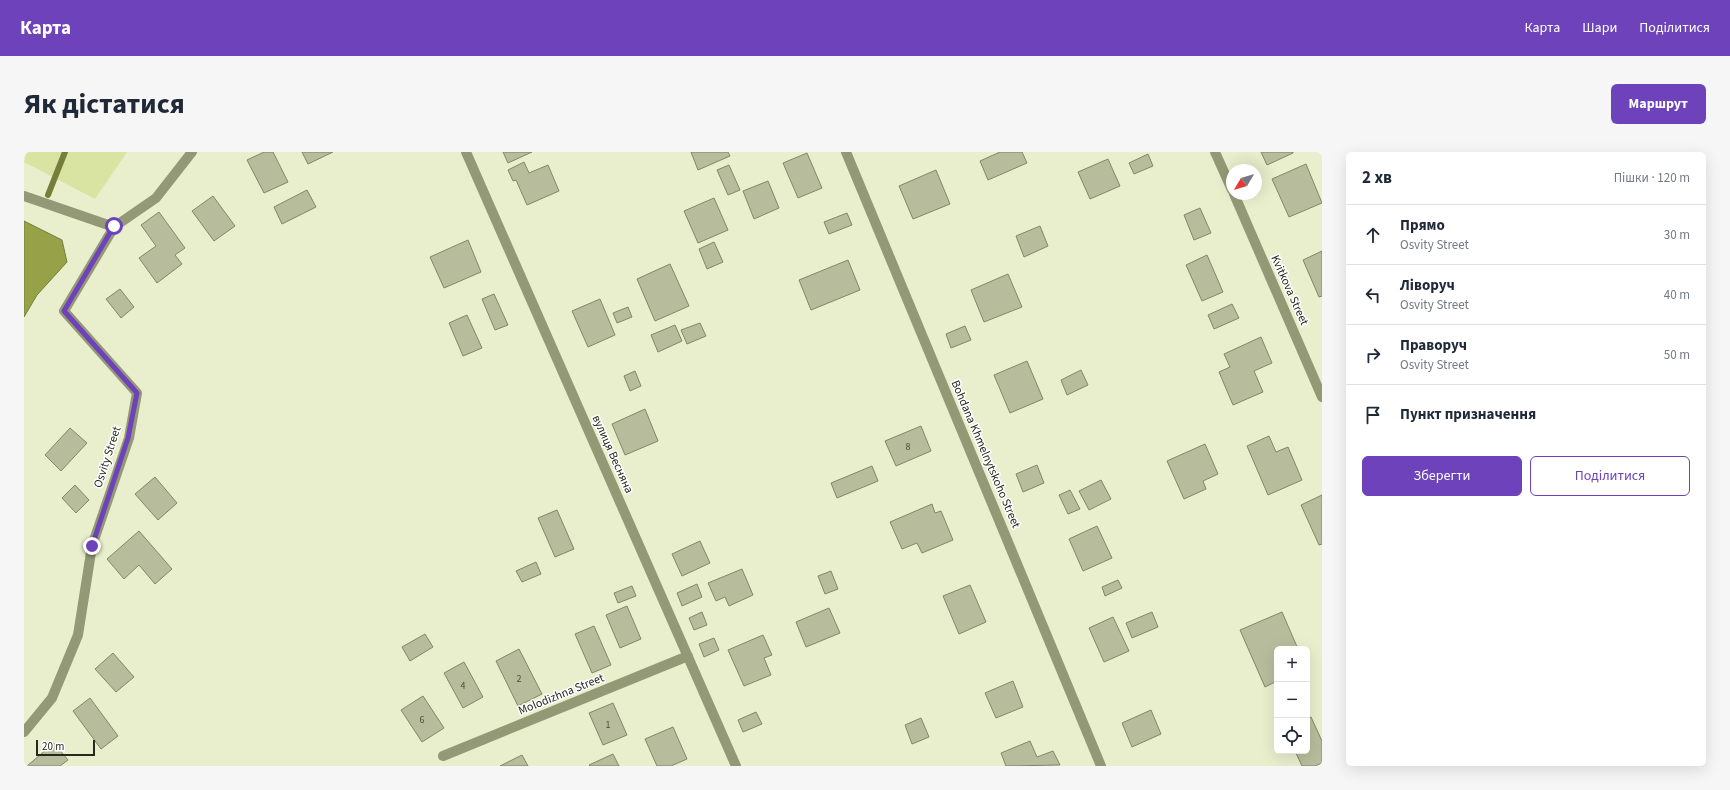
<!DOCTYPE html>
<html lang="uk">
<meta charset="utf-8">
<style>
body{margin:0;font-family:"Source Sans 3",sans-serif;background:#f6f6f7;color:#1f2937}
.controls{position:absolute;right:12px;bottom:12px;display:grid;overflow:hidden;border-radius:6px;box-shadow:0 4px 16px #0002}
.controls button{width:36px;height:36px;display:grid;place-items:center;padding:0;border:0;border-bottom:1px solid #e0e1e3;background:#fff;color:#1f2937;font:20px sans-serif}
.compass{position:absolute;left:1202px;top:12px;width:36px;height:36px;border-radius:50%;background:#fff;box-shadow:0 4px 16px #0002;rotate:232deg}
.scale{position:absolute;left:12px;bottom:10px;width:59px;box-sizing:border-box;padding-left:4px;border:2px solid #27291c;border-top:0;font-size:11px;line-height:14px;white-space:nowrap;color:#27291c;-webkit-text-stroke:3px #fff;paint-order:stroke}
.stop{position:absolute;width:12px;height:12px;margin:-9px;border:3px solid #6d42ba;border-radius:50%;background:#fff}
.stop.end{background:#6d42ba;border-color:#fff;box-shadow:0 1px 4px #0008}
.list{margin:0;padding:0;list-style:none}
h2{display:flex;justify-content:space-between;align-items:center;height:52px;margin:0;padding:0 16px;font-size:17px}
h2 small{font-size:13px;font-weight:400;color:#747a83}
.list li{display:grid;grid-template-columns:26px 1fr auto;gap:12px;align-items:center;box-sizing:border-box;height:60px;padding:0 16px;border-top:1px solid #e0e1e3}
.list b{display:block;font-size:15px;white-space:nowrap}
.list p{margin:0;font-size:13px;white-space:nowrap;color:#747a83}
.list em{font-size:13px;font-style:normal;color:#747a83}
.actions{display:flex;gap:8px;padding:12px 16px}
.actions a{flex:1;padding:9px 0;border:1px solid #6d42ba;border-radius:6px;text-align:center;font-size:14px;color:#6d42ba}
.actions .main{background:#6d42ba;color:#fff}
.icon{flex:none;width:22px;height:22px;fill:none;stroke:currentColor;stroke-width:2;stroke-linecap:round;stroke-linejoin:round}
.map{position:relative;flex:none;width:1298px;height:614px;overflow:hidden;border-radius:6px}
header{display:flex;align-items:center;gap:24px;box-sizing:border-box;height:56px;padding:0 20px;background:#6d42ba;color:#fff}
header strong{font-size:19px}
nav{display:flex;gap:22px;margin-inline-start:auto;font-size:14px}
.intro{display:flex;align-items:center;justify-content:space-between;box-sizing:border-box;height:96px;padding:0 24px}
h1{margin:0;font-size:28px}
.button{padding:10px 18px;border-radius:6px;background:#6d42ba;color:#fff;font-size:14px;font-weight:700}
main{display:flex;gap:24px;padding:0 24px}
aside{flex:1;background:#fff;border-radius:6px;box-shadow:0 4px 16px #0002}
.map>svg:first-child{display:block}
.green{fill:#d9e3a2}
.water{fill:#97a248;stroke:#757e3b}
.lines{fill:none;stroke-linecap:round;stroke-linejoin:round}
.stream{stroke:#757e3b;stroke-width:6}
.building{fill:#b7bd9c;stroke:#808667}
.minor{stroke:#939975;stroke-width:10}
.route{stroke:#6d42ba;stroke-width:5}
.labels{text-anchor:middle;stroke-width:3;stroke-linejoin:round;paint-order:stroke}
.number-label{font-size:10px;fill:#4b4e3c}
.street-label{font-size:12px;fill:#27291c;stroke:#fff}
</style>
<header>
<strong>Карта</strong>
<nav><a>Карта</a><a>Шари</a><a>Поділитися</a></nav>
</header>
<div class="intro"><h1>Як дістатися</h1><a class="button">Маршрут</a></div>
<main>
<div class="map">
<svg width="1298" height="614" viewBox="0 0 1298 614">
<rect width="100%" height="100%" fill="#e9efcd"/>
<path class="green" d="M 3,0 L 103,0 L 71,47 L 0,10 Z"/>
<path class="water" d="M 0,69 L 38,88 L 43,110 L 13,143 L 0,165 Z"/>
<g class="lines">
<path class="stream" d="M 24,43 L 41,0"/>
</g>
<path class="building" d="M 240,0 L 249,0 L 264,30 L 240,41 L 223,8 Z
M 278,0 L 309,0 L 284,12 Z
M 479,0 L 508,0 L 484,11 Z
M 667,0 L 704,0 L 706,4 L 674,18 Z
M 976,0 L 998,0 L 1003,11 L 964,28 L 956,9 Z
M 1237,0 L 1269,0 L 1269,1 L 1243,13 Z
M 783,1 L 798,36 L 774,46 L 759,11 Z
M 1124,2 L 1129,14 L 1110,22 L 1105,11 Z
M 1084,7 L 1096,34 L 1066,47 L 1054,20 Z
M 500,10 L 505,21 L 524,13 L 535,39 L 503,53 L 492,28 L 489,29 L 484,18 Z
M 1282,12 L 1298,51 L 1265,65 L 1248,27 Z
M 705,13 L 716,38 L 704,43 L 693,18 Z
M 912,18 L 926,52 L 889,67 L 875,34 Z
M 744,29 L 755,56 L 730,67 L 719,39 Z
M 283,38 L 292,55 L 258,72 L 250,55 Z
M 189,44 L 211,74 L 190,89 L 168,59 Z
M 690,46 L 704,78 L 674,91 L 660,59 Z
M 1176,56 L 1187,81 L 1170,88 L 1160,63 Z
M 135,60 L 161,96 L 151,103 L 158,112 L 133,131 L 115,106 L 132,94 L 117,73 Z
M 823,61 L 828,73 L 805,82 L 800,70 Z
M 1016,74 L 1024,94 L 1000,105 L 992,84 Z
M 444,88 L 457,120 L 420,136 L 406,105 Z
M 690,90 L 699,110 L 683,117 L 675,97 Z
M 1298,99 L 1298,144 L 1295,145 L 1279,108 Z
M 1183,103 L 1199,140 L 1178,149 L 1162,113 Z
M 824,108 L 836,138 L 787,158 L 775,128 Z
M 646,112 L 665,154 L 631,169 L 613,127 Z
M 984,122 L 998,155 L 960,170 L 947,138 Z
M 96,137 L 110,155 L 97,166 L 82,147 Z
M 470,142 L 484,173 L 471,178 L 458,147 Z
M 576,147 L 591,183 L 564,195 L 548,159 Z
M 1208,152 L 1215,166 L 1190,177 L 1184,163 Z
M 604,155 L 608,165 L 593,171 L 589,161 Z
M 443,163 L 458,196 L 439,204 L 425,171 Z
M 676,171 L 682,184 L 663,192 L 657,178 Z
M 651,173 L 658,189 L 634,200 L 627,183 Z
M 941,174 L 947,188 L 927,196 L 922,182 Z
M 1237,185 L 1248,211 L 1230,219 L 1239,240 L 1209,253 L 1195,220 L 1206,215 L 1200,202 Z
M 1003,209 L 1019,247 L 986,261 L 970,223 Z
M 1057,218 L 1064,233 L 1043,243 L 1037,228 Z
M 611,219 L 617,234 L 606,239 L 600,224 Z
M 621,257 L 634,289 L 601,303 L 588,272 Z
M 897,274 L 907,299 L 872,314 L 861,289 Z
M 46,276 L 63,291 L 37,319 L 21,303 Z
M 1245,284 L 1252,300 L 1264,295 L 1278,328 L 1244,343 L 1223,294 Z
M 1181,292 L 1194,322 L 1179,329 L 1182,337 L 1160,347 L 1143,309 Z
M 1013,313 L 1020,331 L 999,340 L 992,322 Z
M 848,314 L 854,329 L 813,346 L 807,331 Z
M 131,325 L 153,351 L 134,368 L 111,342 Z
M 1077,328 L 1087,347 L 1065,358 L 1055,339 Z
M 51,333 L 65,348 L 52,361 L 38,346 Z
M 1046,338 L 1056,357 L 1044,362 L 1035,343 Z
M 1298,343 L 1298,392 L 1295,393 L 1277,353 Z
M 908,352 L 911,361 L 917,359 L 929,388 L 898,401 L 893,391 L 878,397 L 866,370 Z
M 533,358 L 550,397 L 531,405 L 514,366 Z
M 1073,374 L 1088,406 L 1059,419 L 1045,387 Z
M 115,379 L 148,417 L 131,432 L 115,413 L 100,427 L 83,407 Z
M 676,389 L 686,411 L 658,424 L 648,402 Z
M 512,410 L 517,422 L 498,430 L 492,419 Z
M 718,417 L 729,443 L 705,454 L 701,445 L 692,449 L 684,431 Z
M 807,419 L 814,437 L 801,442 L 794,424 Z
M 1094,428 L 1098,436 L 1081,444 L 1078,435 Z
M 673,432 L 678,445 L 658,454 L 653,441 Z
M 946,433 L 962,470 L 935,482 L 919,444 Z
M 608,434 L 612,444 L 594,451 L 590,441 Z
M 603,454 L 617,487 L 596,496 L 582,463 Z
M 805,456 L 816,481 L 782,495 L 772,470 Z
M 678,460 L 683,473 L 670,478 L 665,466 Z
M 1128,460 L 1134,475 L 1108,486 L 1102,471 Z
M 1258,460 L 1274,497 L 1253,497 L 1253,529 L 1241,535 L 1216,478 Z
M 1089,465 L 1105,499 L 1080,510 L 1065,476 Z
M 570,474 L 587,513 L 568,521 L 551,482 Z
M 401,482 L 409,495 L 386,509 L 378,495 Z
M 739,483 L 748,503 L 740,506 L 747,523 L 720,534 L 704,498 Z
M 690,486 L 695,498 L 680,505 L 675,492 Z
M 495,497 L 518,542 L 494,554 L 472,509 Z
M 89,501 L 110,525 L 92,540 L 71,517 Z
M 440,510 L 459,545 L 439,556 L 420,521 Z
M 989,529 L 999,555 L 972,566 L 961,541 Z
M 399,544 L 420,576 L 398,590 L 377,558 Z
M 66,546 L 94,584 L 77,597 L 49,559 Z
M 589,551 L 603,583 L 579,593 L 565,561 Z
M 1127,558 L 1137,582 L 1108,595 L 1098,571 Z
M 732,560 L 738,572 L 719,580 L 714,568 Z
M 1287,565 L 1298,589 L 1298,611 L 1291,614 L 1278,614 L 1271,599 L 1283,599 L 1283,567 Z
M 897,566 L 905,585 L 888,592 L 881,573 Z
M 649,575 L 663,607 L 647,614 L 633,614 L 621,587 Z
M 1006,589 L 1013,605 L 1029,599 L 1036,613 L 982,614 L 977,601 Z
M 30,591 L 44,608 L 36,614 L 3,614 Z
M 589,602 L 595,614 L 566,614 L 565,613 Z
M 498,603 L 504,614 L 476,614 Z"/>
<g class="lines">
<path class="minor" d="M 442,0 L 712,614
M 822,0 L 1077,614
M 1191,0 L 1208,38
M 1210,42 L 1298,245
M 0,44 L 90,75
M 0,580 L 28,546 L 54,483 L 68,394 L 105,286 L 113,241 L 40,159 L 90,75 L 132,46 L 168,0
M 419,604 L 664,504"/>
</g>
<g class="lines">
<path class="route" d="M 68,394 L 104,286 L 113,241 L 40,159 L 90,74"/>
</g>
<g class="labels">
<g class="number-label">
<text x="884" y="298">8</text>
<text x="495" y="530">2</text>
<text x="439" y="537">4</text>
<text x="398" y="571">6</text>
<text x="584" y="576">1</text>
</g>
<g class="street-label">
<text transform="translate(1266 138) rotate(66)" y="4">Kvitkova Street</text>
<text transform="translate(589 302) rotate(66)" y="4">вулиця Весняна</text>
<text transform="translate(962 302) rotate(67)" y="4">Bohdana Khmelnytskoho Street</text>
<text transform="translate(83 305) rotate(-72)" y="4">Osvity Street</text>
<text transform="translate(537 542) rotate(-22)" y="4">Molodizhna Street</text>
</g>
</g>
</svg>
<div class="controls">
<button>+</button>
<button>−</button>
<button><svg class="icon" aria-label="locate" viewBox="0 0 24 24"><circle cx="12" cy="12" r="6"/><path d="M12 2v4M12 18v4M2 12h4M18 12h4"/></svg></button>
</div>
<svg class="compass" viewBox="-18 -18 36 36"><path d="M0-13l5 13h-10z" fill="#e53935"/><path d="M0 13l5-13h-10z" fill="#747a83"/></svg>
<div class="scale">20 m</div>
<div class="stop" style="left:90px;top:74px"></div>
<div class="stop end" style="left:68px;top:394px"></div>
</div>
<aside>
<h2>2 хв<small>Пішки · 120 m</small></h2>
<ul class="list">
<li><svg class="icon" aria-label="ahead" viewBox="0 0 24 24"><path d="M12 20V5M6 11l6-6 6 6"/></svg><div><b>Прямо</b><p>Osvity Street</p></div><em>30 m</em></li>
<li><svg class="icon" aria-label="left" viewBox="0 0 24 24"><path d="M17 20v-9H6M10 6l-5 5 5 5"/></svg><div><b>Ліворуч</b><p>Osvity Street</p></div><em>40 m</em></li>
<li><svg class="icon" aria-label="right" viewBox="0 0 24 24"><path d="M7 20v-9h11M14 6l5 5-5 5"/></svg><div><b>Праворуч</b><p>Osvity Street</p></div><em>50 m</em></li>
<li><svg class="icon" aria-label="arrive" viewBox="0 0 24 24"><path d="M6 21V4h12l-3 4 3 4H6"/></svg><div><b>Пункт призначення</b></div></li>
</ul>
<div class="actions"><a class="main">Зберегти</a><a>Поділитися</a></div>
</aside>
</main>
